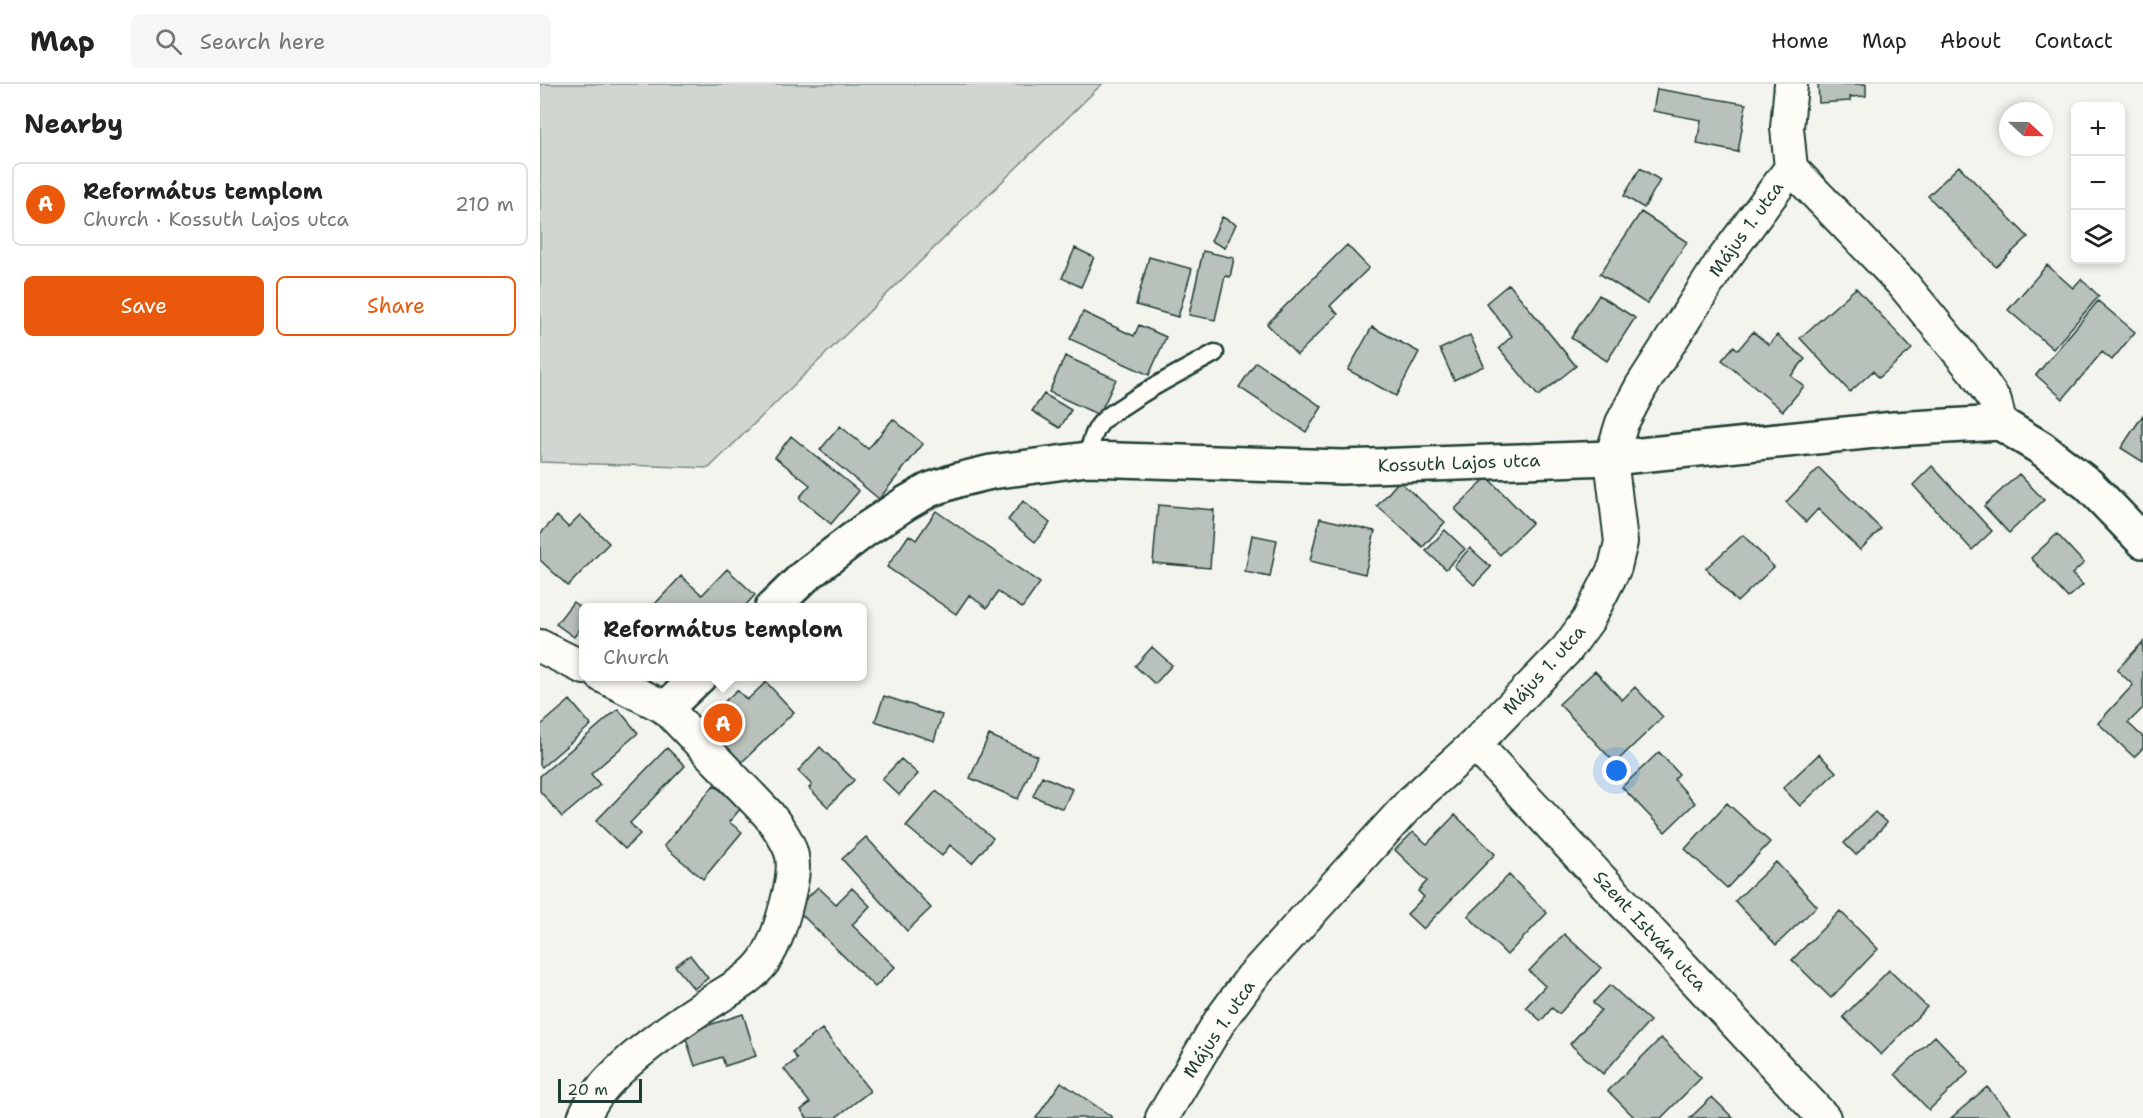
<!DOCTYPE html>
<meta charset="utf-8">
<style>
body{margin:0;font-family:"Shantell Sans",sans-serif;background:#f6f6f6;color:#222}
.controls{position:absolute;right:18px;top:18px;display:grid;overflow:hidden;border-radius:9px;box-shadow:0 3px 9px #0003}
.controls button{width:54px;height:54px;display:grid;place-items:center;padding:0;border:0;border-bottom:2px solid #e0e0e0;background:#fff;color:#222;font:30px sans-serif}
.compass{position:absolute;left:1459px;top:18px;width:54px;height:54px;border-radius:50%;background:#fff;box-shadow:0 3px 9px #0003;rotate:112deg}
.scale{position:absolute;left:18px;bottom:15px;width:84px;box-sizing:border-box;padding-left:6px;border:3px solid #1f3d34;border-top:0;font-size:16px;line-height:21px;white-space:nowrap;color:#1f3d34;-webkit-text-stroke:4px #fdfcf7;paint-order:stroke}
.you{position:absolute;left:1077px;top:687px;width:21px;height:21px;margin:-15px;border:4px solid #fff;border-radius:50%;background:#1a73e8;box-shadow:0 0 0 9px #1a73e833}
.badge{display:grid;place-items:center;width:39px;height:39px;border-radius:50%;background:#ea580c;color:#fff;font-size:20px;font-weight:700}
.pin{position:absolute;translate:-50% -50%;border:3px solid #fff;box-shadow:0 2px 6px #0006}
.popup{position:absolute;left:39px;top:519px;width:288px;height:78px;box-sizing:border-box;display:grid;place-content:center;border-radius:9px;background:#fff;filter:drop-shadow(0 2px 4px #0005);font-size:20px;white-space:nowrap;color:#767676}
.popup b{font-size:22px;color:#222}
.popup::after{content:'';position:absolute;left:50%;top:100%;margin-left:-12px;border:12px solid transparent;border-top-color:#fff}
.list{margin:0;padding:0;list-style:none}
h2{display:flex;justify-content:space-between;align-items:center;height:78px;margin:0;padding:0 24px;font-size:26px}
h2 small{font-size:20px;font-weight:400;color:#767676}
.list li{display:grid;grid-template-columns:39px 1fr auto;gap:18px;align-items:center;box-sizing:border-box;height:84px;margin:0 12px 12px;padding:0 12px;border:2px solid #e0e0e0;border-radius:9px}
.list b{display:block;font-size:22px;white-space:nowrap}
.list p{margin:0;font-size:20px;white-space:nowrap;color:#767676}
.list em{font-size:20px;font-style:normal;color:#767676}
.actions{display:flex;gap:12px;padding:18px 24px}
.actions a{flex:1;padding:14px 0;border:2px solid #ea580c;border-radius:9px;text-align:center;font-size:21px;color:#ea580c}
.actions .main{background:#ea580c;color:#fff}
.icon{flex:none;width:33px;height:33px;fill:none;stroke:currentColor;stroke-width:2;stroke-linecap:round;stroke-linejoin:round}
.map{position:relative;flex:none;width:1603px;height:1034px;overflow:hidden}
header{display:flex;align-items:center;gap:36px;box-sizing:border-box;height:84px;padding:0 30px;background:#fff;border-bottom:2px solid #e0e0e0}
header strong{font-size:28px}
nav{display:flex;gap:33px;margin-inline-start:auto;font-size:21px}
.search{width:420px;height:54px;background:#f6f6f6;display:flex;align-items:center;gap:15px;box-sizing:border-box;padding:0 21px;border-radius:9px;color:#767676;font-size:22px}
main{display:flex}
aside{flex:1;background:#fff}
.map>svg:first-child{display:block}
.green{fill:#d1d6d1;stroke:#788a82;stroke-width:1.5}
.building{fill:#b9c1bb;stroke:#1f3d34;stroke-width:1.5}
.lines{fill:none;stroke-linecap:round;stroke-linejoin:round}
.lane-casing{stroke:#1f3d34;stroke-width:21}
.street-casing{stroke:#1f3d34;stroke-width:36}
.secondary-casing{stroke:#1f3d34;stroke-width:38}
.lane{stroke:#fdfcf7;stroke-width:16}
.street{stroke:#fdfcf7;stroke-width:32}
.secondary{stroke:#fdfcf7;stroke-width:33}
.labels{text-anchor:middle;stroke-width:5;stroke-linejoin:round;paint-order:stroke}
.street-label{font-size:18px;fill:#1f3d34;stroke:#fdfcf7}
</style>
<header>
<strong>Map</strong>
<div class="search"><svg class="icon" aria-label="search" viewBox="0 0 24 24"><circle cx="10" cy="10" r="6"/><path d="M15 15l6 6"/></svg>Search here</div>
<nav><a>Home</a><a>Map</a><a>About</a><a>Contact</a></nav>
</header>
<main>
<aside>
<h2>Nearby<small></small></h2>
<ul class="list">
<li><span class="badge">A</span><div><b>Református templom</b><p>Church · Kossuth Lajos utca</p></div><em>210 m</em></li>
</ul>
<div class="actions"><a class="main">Save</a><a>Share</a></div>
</aside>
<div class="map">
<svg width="1603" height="1034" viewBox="0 0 1603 1034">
<rect width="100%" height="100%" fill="#f4f4ef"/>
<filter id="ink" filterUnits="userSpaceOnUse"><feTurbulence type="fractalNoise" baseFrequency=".0167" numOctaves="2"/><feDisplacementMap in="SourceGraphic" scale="12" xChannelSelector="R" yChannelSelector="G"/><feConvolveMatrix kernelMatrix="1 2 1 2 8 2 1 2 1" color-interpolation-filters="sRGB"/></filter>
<g filter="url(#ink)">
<path class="green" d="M 0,0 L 562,0 L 169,384 L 0,378 Z"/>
<path class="building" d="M 1278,0 L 1326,0 L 1326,12 L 1310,13 L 1310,17 L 1279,19 Z
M 1117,5 L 1206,20 L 1198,68 L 1157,60 L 1161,36 L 1113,27 Z
M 1419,82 L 1488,153 L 1456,183 L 1388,112 Z
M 1100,84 L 1120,96 L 1104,124 L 1084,112 Z
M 1101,128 L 1147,158 L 1107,220 L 1060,190 Z
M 682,133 L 696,140 L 685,164 L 671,157 Z
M 807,161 L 829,184 L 790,222 L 798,230 L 757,271 L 727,240 Z
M 535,164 L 554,173 L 541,203 L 522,194 Z
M 663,167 L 694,174 L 690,193 L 685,192 L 675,236 L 649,231 Z
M 609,173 L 652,185 L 638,233 L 596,221 Z
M 1507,181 L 1533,204 L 1541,195 L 1559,212 L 1513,265 L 1468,226 Z
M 969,200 L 1036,282 L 998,312 L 959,264 L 972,252 L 946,219 Z
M 1316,204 L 1372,265 L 1339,294 L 1333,287 L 1310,308 L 1260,254 Z
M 1059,211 L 1095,234 L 1067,277 L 1031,254 Z
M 1558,217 L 1595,248 L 1572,276 L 1562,268 L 1523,315 L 1496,291 Z
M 543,228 L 594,252 L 599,241 L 626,253 L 609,291 L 530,255 Z
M 832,243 L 879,268 L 856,312 L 808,286 Z
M 1213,248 L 1229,261 L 1237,251 L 1265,275 L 1251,292 L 1264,302 L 1243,327 L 1182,276 L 1194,262 L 1198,266 Z
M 930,251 L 944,282 L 914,296 L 900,265 Z
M 525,272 L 576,295 L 559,331 L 509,308 Z
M 716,278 L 782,323 L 766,348 L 699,303 Z
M 504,310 L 531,326 L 520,344 L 492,327 Z
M 1603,331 L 1603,378 L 1581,364 Z
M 353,335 L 383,360 L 339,415 L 280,366 L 300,342 L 328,365 Z
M 251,352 L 319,407 L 291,440 L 259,414 L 270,401 L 235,373 Z
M 1392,382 L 1452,447 L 1432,466 L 1373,401 Z
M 1279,384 L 1341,445 L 1320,466 L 1278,425 L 1266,438 L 1246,418 Z
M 1479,390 L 1504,416 L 1469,449 L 1444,422 Z
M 947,393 L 992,439 L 960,471 L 915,425 Z
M 859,397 L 905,438 L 883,463 L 837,422 Z
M 483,417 L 510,439 L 495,458 L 468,436 Z
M 618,421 L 674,426 L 670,484 L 613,479 Z
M 396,427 L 500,499 L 482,524 L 458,508 L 447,524 L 429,511 L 416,530 L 347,483 L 369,451 L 376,456 Z
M 40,431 L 69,459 L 28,502 L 0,476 L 0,450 L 17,432 L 28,443 Z
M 780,434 L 835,447 L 825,490 L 770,477 Z
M 905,446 L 925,465 L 906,485 L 886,467 Z
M 1517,450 L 1544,479 L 1532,490 L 1543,501 L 1528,514 L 1491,474 Z
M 712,451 L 737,456 L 730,493 L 705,488 Z
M 1203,451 L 1234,483 L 1197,518 L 1166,484 Z
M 930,464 L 951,483 L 934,501 L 914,482 Z
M 187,485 L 215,511 L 203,524 L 119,524 L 115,520 L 141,492 L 162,511 Z
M 33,518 L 44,526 L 44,540 L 34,553 L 16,540 Z
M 1603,558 L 1603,624 L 1588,639 L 1603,653 L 1603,664 L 1594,673 L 1558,639 L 1593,601 L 1577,586 Z
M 612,563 L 632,581 L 615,600 L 595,582 Z
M 1055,587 L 1082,616 L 1095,603 L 1123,633 L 1075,679 L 1019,620 Z
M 226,598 L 254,628 L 201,679 L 172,649 L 191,630 L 182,620 L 197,606 L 207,616 Z
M 344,612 L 402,631 L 394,657 L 335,637 Z
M 30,616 L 51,641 L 2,683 L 0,681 L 0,642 Z
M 78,625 L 98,649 L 51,690 L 60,701 L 22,733 L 0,707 L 0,692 Z
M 449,651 L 497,672 L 478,715 L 430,694 Z
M 280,663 L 314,696 L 288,723 L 269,704 L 272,701 L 258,687 Z
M 127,664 L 145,682 L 90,739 L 100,750 L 85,765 L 56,737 Z
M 1119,668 L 1139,690 L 1134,695 L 1155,719 L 1125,748 L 1082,703 Z
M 1279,670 L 1296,688 L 1260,722 L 1243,704 Z
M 361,675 L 378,690 L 359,711 L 342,695 Z
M 502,692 L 532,705 L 523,725 L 493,712 Z
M 174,701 L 201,724 L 189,738 L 202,748 L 163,795 L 124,762 Z
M 396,707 L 453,754 L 432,779 L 410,761 L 402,772 L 366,742 Z
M 1187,719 L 1230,758 L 1187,804 L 1145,765 Z
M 1335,728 L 1347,739 L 1316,771 L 1304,759 Z
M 915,731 L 955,770 L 883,845 L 867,830 L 884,813 L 878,807 L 887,797 L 855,766 L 873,748 L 887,760 Z
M 326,753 L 391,824 L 367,847 L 302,775 Z
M 1236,778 L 1277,822 L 1236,861 L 1195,817 Z
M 969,791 L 1007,829 L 967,871 L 928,832 Z
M 278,803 L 296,820 L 312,804 L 330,822 L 312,841 L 355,883 L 335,903 L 256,825 Z
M 1300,827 L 1338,865 L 1291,914 L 1252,876 Z
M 1024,850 L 1061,884 L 1019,930 L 1012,924 L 1001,937 L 986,923 L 1005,902 L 989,887 Z
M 150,871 L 168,894 L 154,905 L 135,882 Z
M 1349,886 L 1387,923 L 1341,971 L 1303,933 Z
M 1070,901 L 1110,937 L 1063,990 L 1030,960 L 1061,926 L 1053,919 Z
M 203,930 L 216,972 L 185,982 L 182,973 L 155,982 L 144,949 Z
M 282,945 L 330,1007 L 295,1034 L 267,1034 L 261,1026 L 270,1019 L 244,985 L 257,975 L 252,968 Z
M 1395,952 L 1429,988 L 1389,1026 L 1355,990 Z
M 1121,954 L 1161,994 L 1121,1034 L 1095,1034 L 1068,1007 Z
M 521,998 L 572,1033 L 572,1034 L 496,1034 Z
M 1447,1003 L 1474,1034 L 1411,1034 Z
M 1172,1013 L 1193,1034 L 1150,1034 Z"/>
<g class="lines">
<defs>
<path id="lane" d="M 547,375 C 550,363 552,350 560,340 C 566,332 577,326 586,320 C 614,301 645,286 675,269"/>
<path id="street" d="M 1251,84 L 1363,200 L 1435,288 L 1455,317 L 1460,339
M 0,562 L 44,584
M 935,660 L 1284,1034
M 44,1034 C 59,991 136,940 174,916 C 191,905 212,894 224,877 C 236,859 242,838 247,818 C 258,775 255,765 228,730 L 126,624 L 62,592
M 622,1034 L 681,935 L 712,893 L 872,717 L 935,660 L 1027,565 L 1048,536 L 1075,483 L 1081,458 L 1071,374 L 1082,339 L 1101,303 L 1180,180 L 1251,84 L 1247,44 L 1251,0"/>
<path id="secondary" d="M 232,524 L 265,492 L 325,446 L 366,419 L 389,406 L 418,396 L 451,388 L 547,375 L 802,383 L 1071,374 L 1354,345 L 1460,339 L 1501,364 L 1549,401 L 1603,457
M 126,624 L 160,592"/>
</defs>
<use href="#lane" class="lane-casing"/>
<use href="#street" class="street-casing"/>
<use href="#secondary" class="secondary-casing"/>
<use href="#lane" class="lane"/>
<use href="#street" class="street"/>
<use href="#secondary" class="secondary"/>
</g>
</g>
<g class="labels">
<g class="street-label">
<text transform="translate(1206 145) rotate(-54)" y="6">Május 1. utca</text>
<text transform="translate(919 379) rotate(-2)" y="6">Kossuth Lajos utca</text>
<text transform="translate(1004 586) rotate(-48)" y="6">Május 1. utca</text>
<text transform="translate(1110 847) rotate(47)" y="6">Szent István utca</text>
<text transform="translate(679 945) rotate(-56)" y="6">Május 1. utca</text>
</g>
</g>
</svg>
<div class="controls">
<button>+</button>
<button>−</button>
<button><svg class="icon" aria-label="layers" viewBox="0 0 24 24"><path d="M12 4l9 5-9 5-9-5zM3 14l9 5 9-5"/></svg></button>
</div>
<svg class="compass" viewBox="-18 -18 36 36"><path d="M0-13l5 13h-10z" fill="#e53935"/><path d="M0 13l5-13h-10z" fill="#767676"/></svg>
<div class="scale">20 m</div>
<div class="you"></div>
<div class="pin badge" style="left:183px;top:639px">A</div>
<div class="popup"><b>Református templom</b>Church</div>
</div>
</main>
